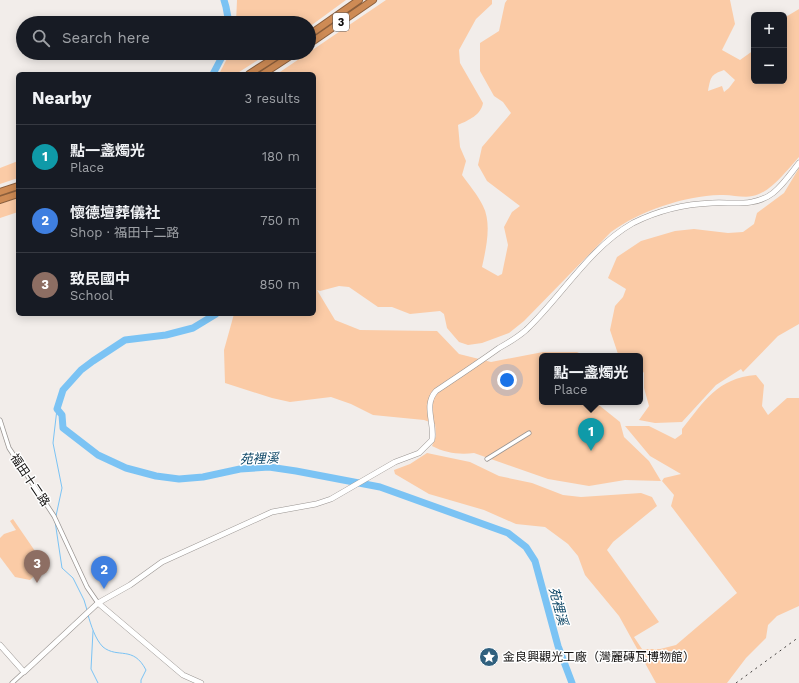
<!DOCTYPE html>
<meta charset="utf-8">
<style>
body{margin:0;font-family:"Work Sans","Noto Sans TC",sans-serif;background:#242831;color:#f1f3f6}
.controls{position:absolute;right:12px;top:12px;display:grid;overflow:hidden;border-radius:6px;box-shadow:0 2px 10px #0003}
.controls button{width:36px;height:36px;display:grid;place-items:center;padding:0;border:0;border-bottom:1px solid #363941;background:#171b24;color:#f1f3f6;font:20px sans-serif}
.you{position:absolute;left:507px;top:380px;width:14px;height:14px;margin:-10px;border:3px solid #fff;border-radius:50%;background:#1a73e8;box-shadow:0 0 0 6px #1a73e833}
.badge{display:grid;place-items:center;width:26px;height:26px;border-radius:50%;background:#9ab1c0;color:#fff;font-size:13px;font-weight:700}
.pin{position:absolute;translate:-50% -33px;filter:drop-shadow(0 1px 2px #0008)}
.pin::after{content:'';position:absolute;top:21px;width:14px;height:12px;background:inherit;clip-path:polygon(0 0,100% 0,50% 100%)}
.popup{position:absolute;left:539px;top:353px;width:104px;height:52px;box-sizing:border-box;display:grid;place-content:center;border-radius:6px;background:#171b24;filter:drop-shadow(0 1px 3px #0005);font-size:13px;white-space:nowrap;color:#9ea1a6}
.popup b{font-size:15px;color:#f1f3f6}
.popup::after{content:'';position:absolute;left:50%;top:100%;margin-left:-8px;border:8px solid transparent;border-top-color:#171b24}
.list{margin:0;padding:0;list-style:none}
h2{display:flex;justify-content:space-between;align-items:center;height:52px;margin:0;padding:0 16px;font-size:17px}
h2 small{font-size:13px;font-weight:400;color:#9ea1a6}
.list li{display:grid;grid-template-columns:26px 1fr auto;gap:12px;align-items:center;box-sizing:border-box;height:64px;padding:0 16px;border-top:1px solid #363941}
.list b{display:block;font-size:15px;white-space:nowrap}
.list p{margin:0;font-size:13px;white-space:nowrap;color:#9ea1a6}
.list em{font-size:13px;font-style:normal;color:#9ea1a6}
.icon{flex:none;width:22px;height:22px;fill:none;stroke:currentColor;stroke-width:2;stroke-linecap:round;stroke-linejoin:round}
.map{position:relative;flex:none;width:799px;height:683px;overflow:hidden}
.search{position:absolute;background:#171b24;box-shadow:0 2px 10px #0003;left:16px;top:16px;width:300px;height:44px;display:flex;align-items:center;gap:10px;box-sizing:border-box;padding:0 14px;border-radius:22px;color:#9ea1a6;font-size:15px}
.panel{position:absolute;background:#171b24;box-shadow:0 2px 10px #0003;left:16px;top:72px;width:300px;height:244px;border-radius:6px}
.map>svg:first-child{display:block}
.green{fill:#fbcba6;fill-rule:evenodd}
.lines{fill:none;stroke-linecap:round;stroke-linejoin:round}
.stream{stroke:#7bc3f4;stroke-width:1}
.river{stroke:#7bc3f4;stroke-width:7}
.minor-casing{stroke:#9a9592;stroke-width:5}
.secondary-casing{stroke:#9a9592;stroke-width:6}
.motorway-casing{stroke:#8c5f3c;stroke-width:8}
.minor{stroke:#fff;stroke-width:3.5}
.secondary{stroke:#fff;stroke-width:5}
.motorway{stroke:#ce8b55;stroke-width:6}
.rail{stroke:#403d3c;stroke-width:1;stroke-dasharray:2 4;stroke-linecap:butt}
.labels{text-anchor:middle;stroke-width:3;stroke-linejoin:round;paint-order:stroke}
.shield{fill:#fff;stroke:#585656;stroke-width:1}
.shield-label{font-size:11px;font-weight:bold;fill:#100e0d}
.street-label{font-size:12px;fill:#100e0d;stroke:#fff}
.poi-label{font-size:12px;fill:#100e0d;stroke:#fff;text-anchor:start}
.water-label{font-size:13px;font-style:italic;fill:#0f4868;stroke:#fff}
</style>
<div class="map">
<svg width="799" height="683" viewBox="0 0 799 683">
<rect width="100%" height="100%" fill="#f2edea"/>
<path class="green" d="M 237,0 L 346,0 L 309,27 L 309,23 L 236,23 Z
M 386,0 L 492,0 L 492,4 L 476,19 L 459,50 L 460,63 L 483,103 C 481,115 469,120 458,125 L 460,147 L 466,161 L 462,175 C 469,185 478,195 483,206 C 492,223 486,249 482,267 L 498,276 L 502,274 L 508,245 L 504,227 L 512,212 L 520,206 L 487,181 L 478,165 L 482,147 L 511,113 L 503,102 L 494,96 L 480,71 L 480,43 L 499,31 L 505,3 L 507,0 L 730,0 L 735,24 L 722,50 L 740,60 L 754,50 L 754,81 L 784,81 L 784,18 L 799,9 L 799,157 C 789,168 773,189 759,194 C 746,200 734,194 720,195 C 684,196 640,211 611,232 L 524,321 L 509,333 L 482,343 L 468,345 L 459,342 L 447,328 L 444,314 L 440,311 L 410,314 L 392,307 L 378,307 L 349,287 L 339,286 L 320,291 L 317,290 L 335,320 L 360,330 L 437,331 L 459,354 L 491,362 L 543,352 L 577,352 L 585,356 L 542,356 L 542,402 L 595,402 L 620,422 L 624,437 L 649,461 L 661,481 L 625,480 L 589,486 L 548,479 L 474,453 C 460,455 445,453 432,446 L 436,436 L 435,424 L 424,420 L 373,415 L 351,404 L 331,397 L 290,402 L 272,398 L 225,383 L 224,350 L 234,314 L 314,314 L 314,74 L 277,74 ZM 724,70 L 735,80 L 729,88 L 724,92 L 722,86 L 708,91 C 711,77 710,75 724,70 Z
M 230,53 L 269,53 L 236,74 L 219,74 Z
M 18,161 L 18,178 L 0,184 L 0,168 Z
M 799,168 L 799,324 L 778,336 L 743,372 L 741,369 L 716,385 L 682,422 L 655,423 L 639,420 L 649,406 L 644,388 L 644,373 L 640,367 L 640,356 L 622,356 L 618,354 L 610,330 L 615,306 L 623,297 L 626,289 L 608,278 L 617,257 L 641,241 L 675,231 L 694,229 L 728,233 L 743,232 L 754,224 L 757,213 L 784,193 Z
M 18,198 L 18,212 L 0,218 L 0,204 Z
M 756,375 L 764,385 L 762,406 L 768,415 L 787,398 L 799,398 L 799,606 L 777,616 L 768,625 L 766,638 L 746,658 L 727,683 L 656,683 L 619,616 L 585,575 L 578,556 L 568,544 L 545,527 L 516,524 L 484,510 L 429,494 L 395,474 L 394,470 L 410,464 L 427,453 L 470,462 L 499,476 L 532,483 L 563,495 L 581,497 L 641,493 L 652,497 L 657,506 L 613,542 L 607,550 L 659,622 L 634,637 L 642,649 L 660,649 L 676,645 L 737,593 L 671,506 L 674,495 L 662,481 L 664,478 L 681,474 L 650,456 L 625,426 L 649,426 L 675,439 L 682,434 L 682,429 C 704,402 717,378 756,375 Z
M 13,519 L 48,570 L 46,573 L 41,567 L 39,571 L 30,580 L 15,577 L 0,557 L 0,538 L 4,534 L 16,530 L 10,521 Z"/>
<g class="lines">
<path class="stream" d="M 56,516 L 62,488 L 53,443 L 57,409
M 55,521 L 62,568 L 73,578 L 84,600 L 87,610
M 88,615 C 91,625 95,639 103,647 C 118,659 133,645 146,670 L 141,680 L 141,683
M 93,631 L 91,669 L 98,683"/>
<path class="river" d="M 224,0 L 226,7 L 229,23
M 213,74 L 224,53
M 216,314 L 193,328 L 166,335 L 125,340 L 93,361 L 81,370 L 63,390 L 57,409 L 62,415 L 63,428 L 98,455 L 126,468 L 156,476 L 179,479 L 203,477 L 240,469 L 269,467 L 296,471 L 380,487 L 508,533 L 526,547 L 535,561 L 558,646 L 572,683"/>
<defs>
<path id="minor" d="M 0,420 L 9,448 L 54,516 L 87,587 L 98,603
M 487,459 L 529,433
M 12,683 L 24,672"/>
<path id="secondary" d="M 98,603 L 183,675 L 201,683
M 0,645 L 24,672 L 98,603 L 130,585 L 162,562 L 272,512 L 316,504 L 331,499 L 395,462 L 419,453 L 432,440 C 435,423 423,405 436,391 C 457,377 478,363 499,348 C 508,343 518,337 526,330 C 562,296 589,248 633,223 C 657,211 685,204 712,203 C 733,202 755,207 773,193 C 783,185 791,173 799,163"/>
<path id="motorway" d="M 309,35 L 359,0
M 309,44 L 373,0
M 249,74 L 282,53
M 263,74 L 295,53
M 0,192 L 18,186
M 0,200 L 18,194"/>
</defs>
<use href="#minor" class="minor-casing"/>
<use href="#secondary" class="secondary-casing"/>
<use href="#motorway" class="motorway-casing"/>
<use href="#minor" class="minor"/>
<use href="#secondary" class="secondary"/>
<use href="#motorway" class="motorway"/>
<path class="rail" d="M 736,683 L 799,637"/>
</g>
<defs>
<symbol id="sight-disc" viewBox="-11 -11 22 22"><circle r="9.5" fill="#30607e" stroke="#fff"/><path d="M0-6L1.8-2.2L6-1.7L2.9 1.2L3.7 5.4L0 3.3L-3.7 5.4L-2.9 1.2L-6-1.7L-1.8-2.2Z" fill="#fff"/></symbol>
</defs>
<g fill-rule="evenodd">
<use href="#sight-disc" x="478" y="646" width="22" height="22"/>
</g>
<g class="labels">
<rect class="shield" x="333" y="13" width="16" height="18" rx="3"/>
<g class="shield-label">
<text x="341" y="26">3</text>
</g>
<g class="street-label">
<text transform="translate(30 480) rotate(56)" y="4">福田十二路</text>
</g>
<g class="poi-label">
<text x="503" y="661">金良興觀光工廠（灣麗磚瓦博物館）</text>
</g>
<g class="water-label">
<text transform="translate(259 458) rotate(-2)" y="5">苑裡溪</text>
<text transform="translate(559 606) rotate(75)" y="5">苑裡溪</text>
</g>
</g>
</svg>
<div class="controls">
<button>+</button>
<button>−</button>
</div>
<div class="you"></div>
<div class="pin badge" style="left:591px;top:451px;background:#0f9aa8">1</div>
<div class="popup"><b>點一盞燭光</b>Place</div>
<div class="pin badge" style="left:104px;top:589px;background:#3f7fe0">2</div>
<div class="pin badge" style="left:37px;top:583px;background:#8d6e63">3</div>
<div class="search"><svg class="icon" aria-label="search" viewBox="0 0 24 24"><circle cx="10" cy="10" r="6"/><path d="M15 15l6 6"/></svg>Search here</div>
<section class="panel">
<h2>Nearby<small>3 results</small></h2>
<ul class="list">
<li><span class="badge" style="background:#0f9aa8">1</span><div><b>點一盞燭光</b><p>Place</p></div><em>180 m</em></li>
<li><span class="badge" style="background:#3f7fe0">2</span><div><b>懷德壇葬儀社</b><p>Shop · 福田十二路</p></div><em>750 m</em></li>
<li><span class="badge" style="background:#8d6e63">3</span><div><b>致民國中</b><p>School</p></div><em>850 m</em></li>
</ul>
</section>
</div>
